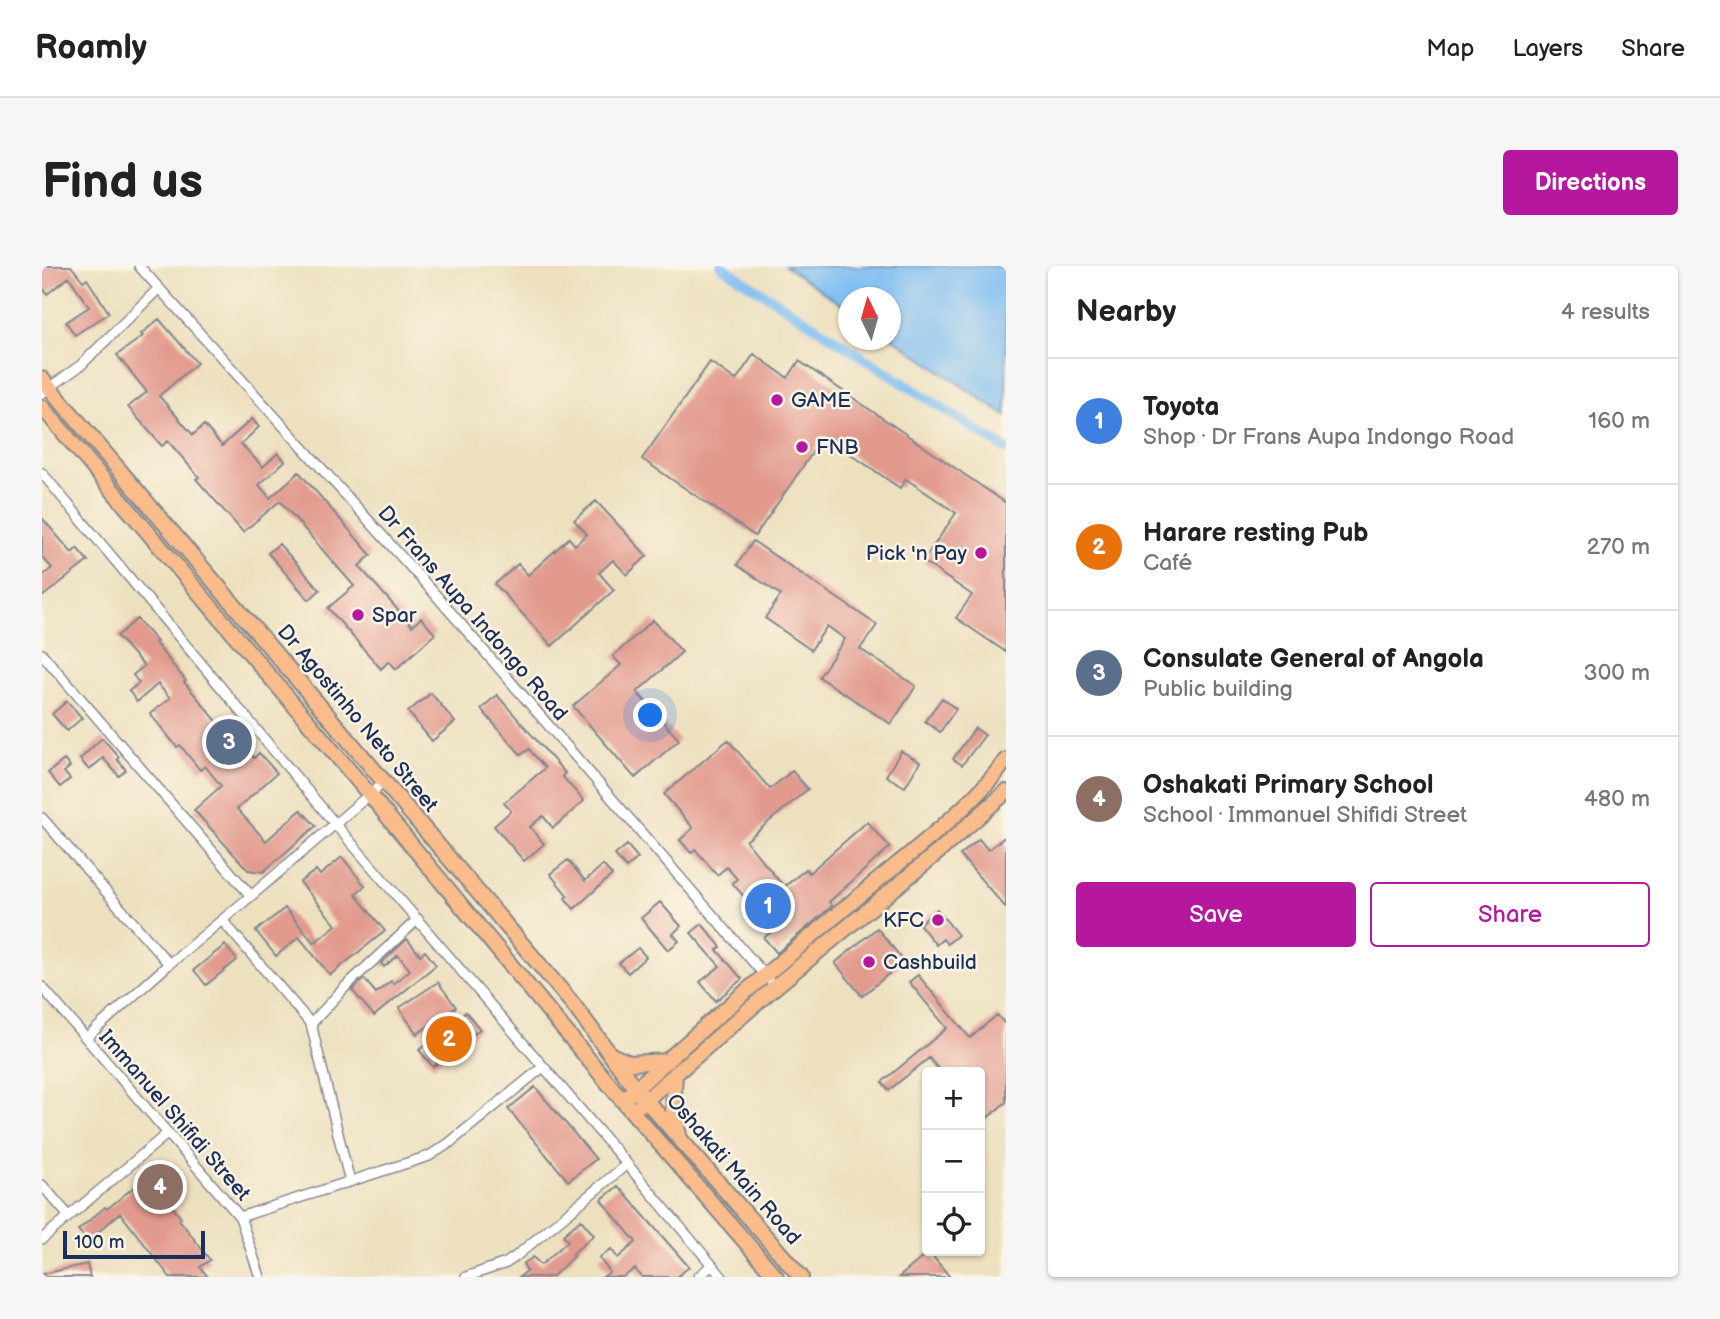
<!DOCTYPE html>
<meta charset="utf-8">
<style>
body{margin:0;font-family:"Balsamiq Sans",sans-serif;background:#f6f6f6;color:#222}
.controls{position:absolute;right:21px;bottom:21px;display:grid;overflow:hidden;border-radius:7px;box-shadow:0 2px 5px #0004}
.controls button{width:63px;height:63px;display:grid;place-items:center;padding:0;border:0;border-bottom:2px solid #e0e0e0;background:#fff;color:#222;font:35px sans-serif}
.compass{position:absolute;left:796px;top:21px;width:63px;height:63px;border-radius:50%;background:#fff;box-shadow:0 2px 5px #0004;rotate:355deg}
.scale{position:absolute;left:21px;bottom:18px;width:142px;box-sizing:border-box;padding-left:7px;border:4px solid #1b2f5e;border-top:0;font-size:19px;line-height:24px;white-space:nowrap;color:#1b2f5e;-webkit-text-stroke:5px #fcf5e5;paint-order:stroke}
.you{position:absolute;left:609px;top:450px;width:24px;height:24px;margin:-18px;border:5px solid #fff;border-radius:50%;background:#1a73e8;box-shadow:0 0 0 10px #1a73e833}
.badge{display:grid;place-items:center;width:46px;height:46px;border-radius:50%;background:#b5179e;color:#fff;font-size:23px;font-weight:700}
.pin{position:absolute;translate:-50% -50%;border:4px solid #fff;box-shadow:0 2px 7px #0006}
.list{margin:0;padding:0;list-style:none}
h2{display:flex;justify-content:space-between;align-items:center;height:91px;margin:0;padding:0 28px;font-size:30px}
h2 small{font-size:23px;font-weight:400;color:#767676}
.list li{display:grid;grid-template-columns:46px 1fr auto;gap:21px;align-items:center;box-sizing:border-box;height:126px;padding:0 28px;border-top:2px solid #e0e0e0}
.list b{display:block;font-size:26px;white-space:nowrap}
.list p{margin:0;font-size:23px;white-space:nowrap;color:#767676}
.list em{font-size:23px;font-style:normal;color:#767676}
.actions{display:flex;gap:14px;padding:21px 28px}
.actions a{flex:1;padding:16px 0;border:2px solid #b5179e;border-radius:7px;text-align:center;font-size:24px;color:#b5179e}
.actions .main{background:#b5179e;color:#fff}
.icon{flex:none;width:38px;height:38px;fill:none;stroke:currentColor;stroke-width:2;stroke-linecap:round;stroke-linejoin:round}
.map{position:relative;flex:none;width:964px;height:1011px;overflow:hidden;border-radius:7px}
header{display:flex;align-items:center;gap:42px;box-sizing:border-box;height:98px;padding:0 35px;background:#fff;border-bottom:2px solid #e0e0e0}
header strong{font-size:33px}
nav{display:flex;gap:38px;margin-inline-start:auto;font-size:24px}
.intro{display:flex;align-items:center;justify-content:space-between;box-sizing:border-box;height:168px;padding:0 42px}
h1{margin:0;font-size:49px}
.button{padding:18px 32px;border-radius:7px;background:#b5179e;color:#fff;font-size:24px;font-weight:700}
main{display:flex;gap:42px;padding:0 42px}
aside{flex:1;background:#fff;border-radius:7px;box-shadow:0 2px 5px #0004}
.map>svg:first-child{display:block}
.water{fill:#7ebdf2;stroke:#4c76a8;stroke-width:2}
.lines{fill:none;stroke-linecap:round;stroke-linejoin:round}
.canal{stroke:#7ebdf2;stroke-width:10}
.building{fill:#e29a8e}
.street-casing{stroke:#84888e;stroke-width:12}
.primary-casing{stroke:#84888e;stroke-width:18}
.street{stroke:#fff;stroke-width:9}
.primary{stroke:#f9bc8a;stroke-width:14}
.poi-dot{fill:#b5179e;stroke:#fcf5e5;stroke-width:2.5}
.labels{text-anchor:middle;stroke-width:5;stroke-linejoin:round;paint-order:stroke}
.poi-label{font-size:21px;fill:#1b2f5e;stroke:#fcf5e5;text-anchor:start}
.street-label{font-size:21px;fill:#1b2f5e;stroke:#fcf5e5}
</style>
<header>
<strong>Roamly</strong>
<nav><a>Map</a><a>Layers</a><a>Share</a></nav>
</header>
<div class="intro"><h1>Find us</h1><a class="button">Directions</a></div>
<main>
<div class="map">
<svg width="964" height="1011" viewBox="0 0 964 1011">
<rect width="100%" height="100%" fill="#fcf5e5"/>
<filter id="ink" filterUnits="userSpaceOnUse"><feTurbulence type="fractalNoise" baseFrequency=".0143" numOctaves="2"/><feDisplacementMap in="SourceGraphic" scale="14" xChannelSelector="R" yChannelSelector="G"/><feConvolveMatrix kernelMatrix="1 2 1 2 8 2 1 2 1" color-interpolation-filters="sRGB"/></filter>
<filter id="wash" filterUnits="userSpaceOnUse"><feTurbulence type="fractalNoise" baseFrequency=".00686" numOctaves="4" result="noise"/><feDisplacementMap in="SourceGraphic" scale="28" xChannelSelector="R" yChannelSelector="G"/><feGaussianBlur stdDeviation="1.57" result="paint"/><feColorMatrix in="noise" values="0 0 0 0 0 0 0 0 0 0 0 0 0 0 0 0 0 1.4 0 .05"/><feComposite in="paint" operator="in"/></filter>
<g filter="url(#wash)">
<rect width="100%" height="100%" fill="#ede0bf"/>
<path class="water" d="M 743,0 L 964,0 L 964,150 L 849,71 L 848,32 L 806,32 L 806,43 Z"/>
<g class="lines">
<path class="canal" d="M 679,0 L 964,183"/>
</g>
<g id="blocks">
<path class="building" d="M 0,0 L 29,0 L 41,15 L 45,13 L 67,47 L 33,69 L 24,56 L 47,41 L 27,11 L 5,28 L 0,21 Z
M 117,53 L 155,97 L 117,130 L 151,169 L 162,159 L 180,180 L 210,153 L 217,161 L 199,178 L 221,201 L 236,187 L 243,195 L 217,219 L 228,232 L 257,206 L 329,289 L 317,300 L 370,360 L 379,352 L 393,368 L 354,403 L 347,395 L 339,403 L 286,342 L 312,320 L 238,235 L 201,266 L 154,213 L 157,211 L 126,175 L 120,180 L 86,141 L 105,126 L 75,89 L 101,70 L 99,68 Z
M 712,88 L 746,112 L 757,95 L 964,237 L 964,386 L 914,352 L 930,329 L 881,295 L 914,247 L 864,213 L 858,222 L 782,170 L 713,270 L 600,193 L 668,96 L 694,114 Z
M 554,235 L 605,290 L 585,309 L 571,294 L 557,307 L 572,324 L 510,380 L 453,318 L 476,298 L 486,309 L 527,272 L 533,279 L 545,268 L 532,254 Z
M 0,252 L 30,287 L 35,282 L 46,295 L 0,331 L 0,310 L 10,302 L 0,291 Z
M 711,275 L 835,359 L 818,383 L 874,420 L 849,458 L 777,411 L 803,373 L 785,360 L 769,384 L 723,352 L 739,329 L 695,299 Z
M 237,278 L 278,324 L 267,334 L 226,287 Z
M 95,353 L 115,376 L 113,377 L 144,415 L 142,416 L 178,459 L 182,456 L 212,492 L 217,487 L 235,507 L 195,543 L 224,575 L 259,544 L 274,560 L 221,606 L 206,604 L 152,544 L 179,520 L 163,500 L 158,504 L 138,479 L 135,481 L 108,448 L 128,432 L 116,418 L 95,436 L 87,425 L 97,417 L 91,409 L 102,400 L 75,370 Z
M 611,354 L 640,386 L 595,426 L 637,474 L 593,512 L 531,440 L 579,399 L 571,390 Z
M 389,427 L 413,456 L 390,475 L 366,446 Z
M 455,429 L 523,507 L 520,510 L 542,535 L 511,562 L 501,550 L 488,561 L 502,578 L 482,595 L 452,560 L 469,545 L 462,537 L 503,502 L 487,483 L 479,489 L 439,443 Z
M 900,432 L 914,443 L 898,466 L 883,455 Z
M 25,435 L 40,452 L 25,465 L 10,448 Z
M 933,462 L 943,469 L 920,499 L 911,493 Z
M 60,472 L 77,491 L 75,493 L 84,504 L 77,510 L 61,492 L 47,504 L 38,493 Z
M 686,474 L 728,523 L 750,505 L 766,523 L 704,575 L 742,621 L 764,603 L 767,607 L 825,556 L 848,581 L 787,636 L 790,640 L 735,687 L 722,672 L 731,664 L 690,617 L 695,613 L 685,601 L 675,609 L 653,583 L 649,587 L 638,574 L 651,562 L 622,528 Z
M 859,485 L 878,496 L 863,521 L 844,510 Z
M 22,494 L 28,501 L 22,506 L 28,513 L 18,521 L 6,507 Z
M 964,570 L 964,642 L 918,589 L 937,573 L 946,584 Z
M 585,579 L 596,592 L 584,602 L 573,589 Z
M 300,591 L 323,620 L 313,628 L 343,665 L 288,709 L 257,671 L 234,690 L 214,665 L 243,642 L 272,677 L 294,659 L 258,616 L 274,604 L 278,609 Z
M 526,594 L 543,615 L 561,599 L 570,609 L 532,643 L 523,632 L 526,630 L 508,608 Z
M 618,636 L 639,660 L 631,668 L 637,675 L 626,684 L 599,652 Z
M 895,643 L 916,669 L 905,678 L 901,673 L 894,679 L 877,658 Z
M 660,658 L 679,681 L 675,684 L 700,713 L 674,735 L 658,716 L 678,700 L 649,667 Z
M 835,662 L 862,695 L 820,730 L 793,697 Z
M 365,673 L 378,689 L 383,685 L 394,699 L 332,750 L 310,724 L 322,713 L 334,727 L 349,715 L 351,718 L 368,704 L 356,689 L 342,701 L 339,697 Z
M 183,679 L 195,694 L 164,719 L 152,704 Z
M 596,682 L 604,691 L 586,707 L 577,697 Z
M 876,709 L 928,772 L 955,749 L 964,759 L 964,836 L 938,858 L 938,806 L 899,806 L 887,792 L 847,824 L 840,816 L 905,762 L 867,716 Z
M 396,716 L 414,741 L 375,768 L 357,742 Z
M 424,746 L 438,763 L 391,801 L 377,784 Z
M 493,821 L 554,893 L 526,915 L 466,843 Z
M 103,912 L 117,928 L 119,926 L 139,952 L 137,953 L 168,994 L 158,1001 L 166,1011 L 128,1011 L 78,947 L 46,975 L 36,964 L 63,941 L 65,943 Z
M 576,920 L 647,1001 L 635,1011 L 600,1011 L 593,1003 L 581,1011 L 561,1011 L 568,1006 L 557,992 L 569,983 L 576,992 L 594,976 L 559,934 Z
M 539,954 L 552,969 L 530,988 L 532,990 L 510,1011 L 477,1011 L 485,1005 L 481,998 L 491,991 L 499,999 L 526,975 L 521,969 Z
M 887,986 L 908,1011 L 857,1011 Z
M 45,998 L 48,1011 L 1,1011 L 1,1008 Z"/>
</g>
</g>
<g filter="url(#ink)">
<use href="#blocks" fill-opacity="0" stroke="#84888e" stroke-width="2"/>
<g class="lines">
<defs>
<path id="street" d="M 97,0 L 392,327 L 726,713
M 0,127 L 39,99 L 117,22
M 0,207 L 294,559 L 585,898 L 670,999
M 0,388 L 209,630 L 127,698 L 44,772
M 0,552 L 127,698
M 209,630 L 342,516
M 180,654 L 269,758
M 0,721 L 198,951 L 218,1011
M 308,916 L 269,758 L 303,721 L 376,653
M 0,919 L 26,949
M 198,951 L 387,890 L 406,878 L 501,801
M 0,973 L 126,867
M 424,1011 L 464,997 L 473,991 L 585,898
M 656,1011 L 670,999 L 680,1011"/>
<path id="primary" d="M 0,113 L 530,737 L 594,823 L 759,1011
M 0,141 L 328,529 L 581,835 L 734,1011
M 569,789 L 588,797 L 625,795
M 633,808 L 631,845 L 637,869
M 587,829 C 665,757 747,689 828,621 C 872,584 932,539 964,494
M 598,839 L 733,721 L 895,587 L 964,526"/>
</defs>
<use href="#street" class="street-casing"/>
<use href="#primary" class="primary-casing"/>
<use href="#street" class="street"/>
<use href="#primary" class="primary"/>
</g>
</g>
<g class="poi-dot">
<circle cx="735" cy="134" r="7"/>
<circle cx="760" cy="181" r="7"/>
<circle cx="939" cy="287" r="7"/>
<circle cx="316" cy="349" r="7"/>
<circle cx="896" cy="654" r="7"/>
<circle cx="827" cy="696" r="7"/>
</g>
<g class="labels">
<g class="poi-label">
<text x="749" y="141">GAME</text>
<text x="774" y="188">FNB</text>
<text x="925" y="294" text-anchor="end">Pick 'n Pay</text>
<text x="330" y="356">Spar</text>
<text x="882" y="661" text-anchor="end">KFC</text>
<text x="841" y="703">Cashbuild</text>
</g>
<g class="street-label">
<text transform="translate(431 347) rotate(49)" y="7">Dr Frans Aupa Indongo Road</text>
<text transform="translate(316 452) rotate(50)" y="7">Dr Agostinho Neto Street</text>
<text transform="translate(133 849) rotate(49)" y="7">Immanuel Shifidi Street</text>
<text transform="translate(692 903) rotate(49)" y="7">Oshakati Main Road</text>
</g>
</g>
</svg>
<div class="controls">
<button>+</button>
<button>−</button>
<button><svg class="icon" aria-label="locate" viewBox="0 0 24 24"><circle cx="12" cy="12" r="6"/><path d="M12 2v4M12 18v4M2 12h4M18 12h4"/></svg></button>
</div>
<svg class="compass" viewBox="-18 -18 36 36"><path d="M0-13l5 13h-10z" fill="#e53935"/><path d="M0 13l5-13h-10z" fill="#767676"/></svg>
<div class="scale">100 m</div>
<div class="you"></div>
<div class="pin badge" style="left:726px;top:640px;background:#3f7fe0">1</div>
<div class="pin badge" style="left:407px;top:773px;background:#e8710a">2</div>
<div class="pin badge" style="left:187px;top:476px;background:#5c6f8a">3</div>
<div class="pin badge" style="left:118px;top:921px;background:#8d6e63">4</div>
</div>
<aside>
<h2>Nearby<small>4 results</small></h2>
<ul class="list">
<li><span class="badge" style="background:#3f7fe0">1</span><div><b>Toyota</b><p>Shop · Dr Frans Aupa Indongo Road</p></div><em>160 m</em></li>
<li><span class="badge" style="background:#e8710a">2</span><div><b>Harare resting Pub</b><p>Café</p></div><em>270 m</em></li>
<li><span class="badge" style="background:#5c6f8a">3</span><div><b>Consulate General of Angola</b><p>Public building</p></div><em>300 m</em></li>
<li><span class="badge" style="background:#8d6e63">4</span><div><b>Oshakati Primary School</b><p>School · Immanuel Shifidi Street</p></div><em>480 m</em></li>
</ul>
<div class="actions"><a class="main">Save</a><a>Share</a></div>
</aside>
</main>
